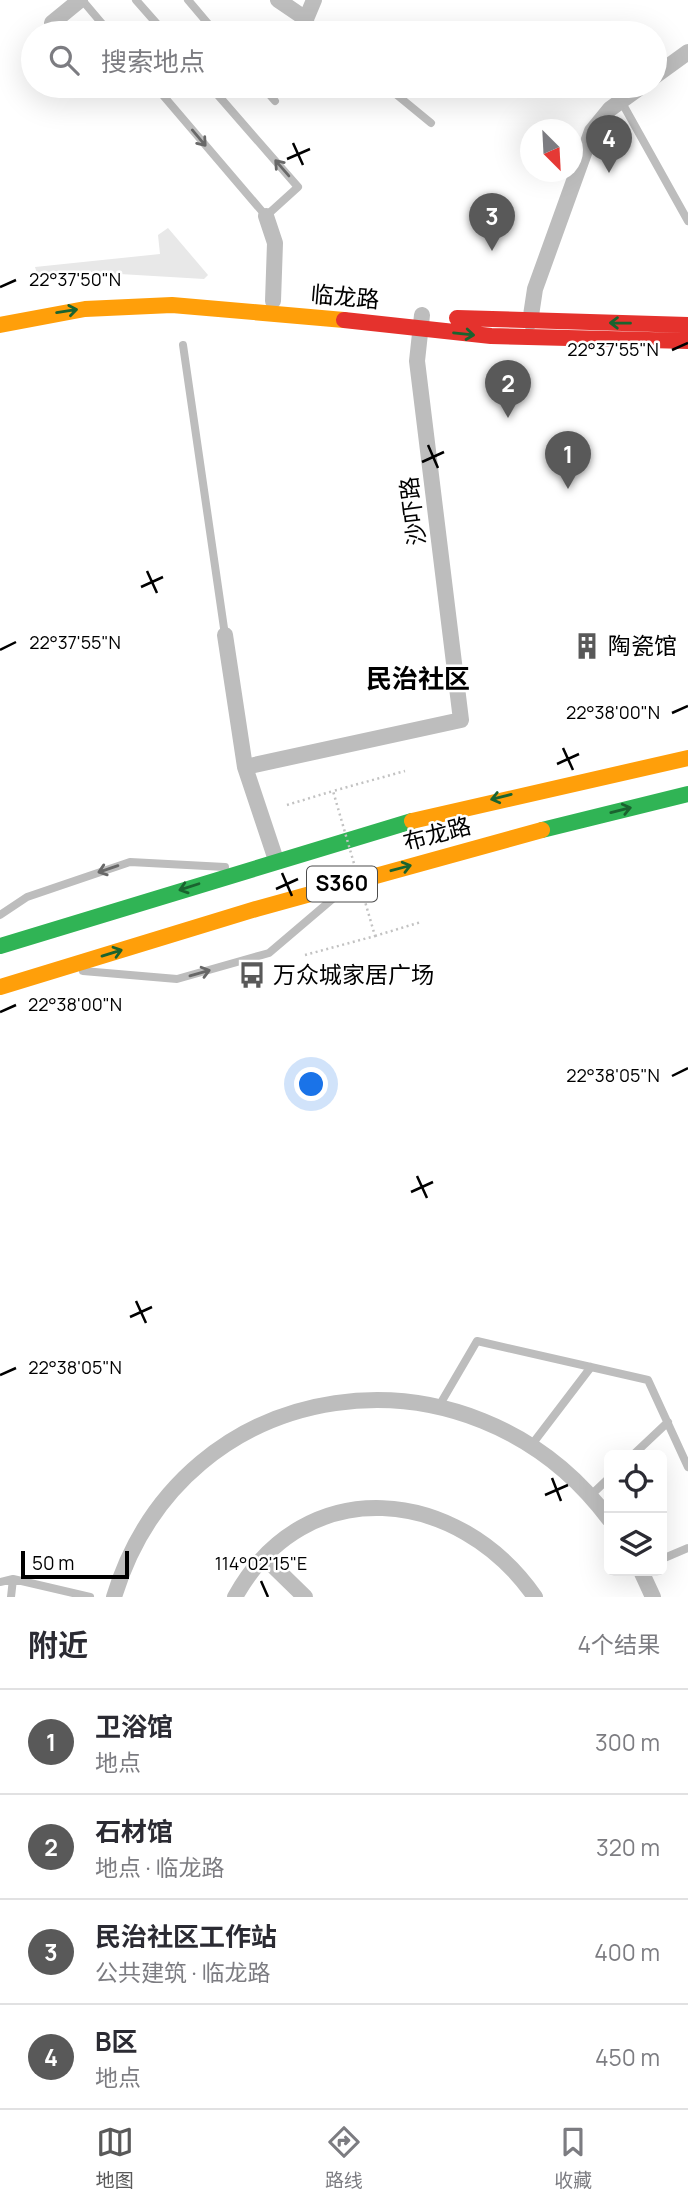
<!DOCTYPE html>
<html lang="zh">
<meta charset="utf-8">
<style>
body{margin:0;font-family:Manrope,"Noto Sans SC",sans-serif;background:#f2f2f3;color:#2b2b33}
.controls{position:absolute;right:21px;bottom:21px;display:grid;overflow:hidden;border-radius:10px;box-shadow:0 7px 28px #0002}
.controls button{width:63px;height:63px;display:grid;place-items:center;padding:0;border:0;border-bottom:2px solid #e1e1e2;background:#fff;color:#2b2b33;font:35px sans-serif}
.compass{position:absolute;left:520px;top:119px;width:63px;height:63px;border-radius:50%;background:#fff;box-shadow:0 7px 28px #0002;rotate:156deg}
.scale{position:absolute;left:21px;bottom:18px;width:108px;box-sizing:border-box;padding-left:7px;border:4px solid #000;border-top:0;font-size:19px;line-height:24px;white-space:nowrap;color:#000;-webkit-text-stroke:5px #fff;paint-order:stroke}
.you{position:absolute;left:312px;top:1085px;width:24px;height:24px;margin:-18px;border:5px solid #fff;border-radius:50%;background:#1a73e8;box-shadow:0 0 0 10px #1a73e833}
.badge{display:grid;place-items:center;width:46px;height:46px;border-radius:50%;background:#595959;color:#fff;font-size:23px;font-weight:700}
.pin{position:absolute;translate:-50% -58px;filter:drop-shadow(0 2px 4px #0008)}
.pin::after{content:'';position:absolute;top:37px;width:24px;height:21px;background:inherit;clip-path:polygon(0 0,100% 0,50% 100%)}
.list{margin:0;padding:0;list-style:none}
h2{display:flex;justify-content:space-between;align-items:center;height:91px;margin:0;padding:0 28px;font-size:30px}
h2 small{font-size:23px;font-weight:400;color:#7c7c81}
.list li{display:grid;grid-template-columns:46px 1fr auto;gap:21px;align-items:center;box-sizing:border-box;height:105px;padding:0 28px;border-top:2px solid #e1e1e2}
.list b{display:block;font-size:26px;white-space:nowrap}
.list p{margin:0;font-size:23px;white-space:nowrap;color:#7c7c81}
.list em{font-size:23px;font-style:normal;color:#7c7c81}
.icon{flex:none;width:38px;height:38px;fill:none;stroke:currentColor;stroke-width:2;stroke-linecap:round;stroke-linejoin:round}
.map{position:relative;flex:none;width:688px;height:1597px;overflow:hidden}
.search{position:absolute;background:#fff;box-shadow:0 7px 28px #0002;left:21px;right:21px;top:21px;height:77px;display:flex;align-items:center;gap:18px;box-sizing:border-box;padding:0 24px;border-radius:38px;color:#7c7c81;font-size:26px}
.sheet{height:511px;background:#fff}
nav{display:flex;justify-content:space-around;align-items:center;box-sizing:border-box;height:98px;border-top:2px solid #e1e1e2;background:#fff;font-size:19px;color:#7c7c81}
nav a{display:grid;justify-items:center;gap:4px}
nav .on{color:#595959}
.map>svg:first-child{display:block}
.green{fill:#e8e8e8}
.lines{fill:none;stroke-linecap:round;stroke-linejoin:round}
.path{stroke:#c2c2c2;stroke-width:2.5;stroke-dasharray:2 3.5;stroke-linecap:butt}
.lane{stroke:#bdbdbd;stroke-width:8}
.street{stroke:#bdbdbd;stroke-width:16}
.fast{stroke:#30b455;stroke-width:16}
.slow{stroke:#ff9f0a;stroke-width:16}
.jam{stroke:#e5322d;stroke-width:16}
.path-bridge{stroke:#c2c2c2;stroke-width:2.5;stroke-dasharray:2 3.5;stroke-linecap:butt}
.oneway{stroke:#686868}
.oneway2{stroke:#1a632f}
.ticks{fill:none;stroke:#000;stroke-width:2.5}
.labels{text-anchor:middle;stroke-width:5;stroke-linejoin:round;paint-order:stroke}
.shield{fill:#fff;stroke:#4c4c4c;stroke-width:2}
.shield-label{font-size:21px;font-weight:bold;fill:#000}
.street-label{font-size:23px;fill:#000;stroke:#fff}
.poi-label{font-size:23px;fill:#000;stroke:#fff;text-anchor:start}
.quarter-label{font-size:26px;font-weight:bold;fill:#000;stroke:#fff}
.ticks-label{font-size:18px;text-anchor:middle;fill:#000;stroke:#fff;stroke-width:5;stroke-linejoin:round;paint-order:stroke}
</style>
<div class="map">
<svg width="688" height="1597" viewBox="0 0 688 1597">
<rect width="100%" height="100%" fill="#fff"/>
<path class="green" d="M 168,228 L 208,275 L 204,279 L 103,273 L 39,280 L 35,267 L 160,254 L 158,235 Z"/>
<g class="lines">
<path class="path" d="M 287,805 L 333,791
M 375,936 L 421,922"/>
<path class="lane" d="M 82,0 L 110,33
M 136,0 L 165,33
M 188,0 L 216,33
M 306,19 L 323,33
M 155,86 L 266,216 L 298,187 L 210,86
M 262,86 L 275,101
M 386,86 L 431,123
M 621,101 L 688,221
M 183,345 L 225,635
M 0,915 L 27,897 L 130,862 L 225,867
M 83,971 L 177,979 L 269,953 L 336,896
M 439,1406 L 477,1341 L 648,1380 L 688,1467
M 530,1447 L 591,1367
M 633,1455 L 668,1422
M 590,1496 L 609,1478
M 662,1559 L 688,1548
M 0,1582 L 13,1579 L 90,1597
M 11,1597 L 13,1579"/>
<path class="street" d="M 278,0 L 306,19 L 314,0
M 52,23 L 80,0
M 655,76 L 688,52
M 266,216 L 275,243 L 273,301
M 530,322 L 535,289 L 592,131 L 610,109 L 642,86
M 225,635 L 245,767 L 276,860
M 245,767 L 461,720 L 417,361 L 422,315
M 264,1557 L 305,1597
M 641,1571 L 653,1597
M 114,1597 C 183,1370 470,1333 609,1519
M 235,1597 C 305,1470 459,1487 535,1597"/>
<path class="fast" d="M 542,830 L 688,794
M 0,946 L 412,821"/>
<path class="slow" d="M 0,325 L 85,309 L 172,305 L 344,320
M 412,821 L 688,758
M 0,987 L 256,909 L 542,830"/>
<path class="jam" d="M 457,318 L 688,325
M 344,320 L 491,336 L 688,341"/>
<path class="path-bridge" d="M 305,955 L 375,936 L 333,791 L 405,771"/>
</g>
<defs><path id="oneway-shaft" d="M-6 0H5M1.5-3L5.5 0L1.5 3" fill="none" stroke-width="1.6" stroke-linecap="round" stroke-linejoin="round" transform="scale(1.75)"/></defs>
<g class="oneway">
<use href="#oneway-shaft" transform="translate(199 138) rotate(50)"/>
<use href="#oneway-shaft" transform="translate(282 168) rotate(-131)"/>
<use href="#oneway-shaft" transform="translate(108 869) rotate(161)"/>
<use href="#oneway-shaft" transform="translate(200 973) rotate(-16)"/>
</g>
<g class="oneway2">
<use href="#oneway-shaft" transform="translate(67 311) rotate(-9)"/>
<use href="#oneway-shaft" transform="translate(620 323) rotate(-179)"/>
<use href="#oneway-shaft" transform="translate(464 334) rotate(6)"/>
<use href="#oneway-shaft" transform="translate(501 797) rotate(166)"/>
<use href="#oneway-shaft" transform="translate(621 810) rotate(-14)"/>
<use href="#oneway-shaft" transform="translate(401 868) rotate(-15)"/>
<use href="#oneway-shaft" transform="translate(189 887) rotate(162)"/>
<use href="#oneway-shaft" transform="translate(112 953) rotate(-17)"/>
</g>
<path class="ticks" d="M 293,143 L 303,165M 287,159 L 310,149M 0,287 L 16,280M 672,350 L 688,343M 428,445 L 438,468M 422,462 L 444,452M 147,571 L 157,593M 141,587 L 163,577M 0,650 L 16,642M 672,713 L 688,706M 563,748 L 573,770M 557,764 L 579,754M 282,873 L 292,896M 276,889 L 298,879M 0,1012 L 16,1005M 672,1076 L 688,1068M 417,1176 L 427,1198M 411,1192 L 433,1182M 136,1301 L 146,1323M 130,1317 L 152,1307M 0,1375 L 16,1368M 552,1478 L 561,1501M 545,1495 L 568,1485M 261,1581 L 268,1597"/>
<defs>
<symbol id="building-bare" viewBox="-9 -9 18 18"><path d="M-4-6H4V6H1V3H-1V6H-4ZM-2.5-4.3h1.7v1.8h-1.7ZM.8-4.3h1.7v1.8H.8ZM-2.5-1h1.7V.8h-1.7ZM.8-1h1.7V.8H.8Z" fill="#595959" stroke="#fff" stroke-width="2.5" paint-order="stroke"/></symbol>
<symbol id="bus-bare" viewBox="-9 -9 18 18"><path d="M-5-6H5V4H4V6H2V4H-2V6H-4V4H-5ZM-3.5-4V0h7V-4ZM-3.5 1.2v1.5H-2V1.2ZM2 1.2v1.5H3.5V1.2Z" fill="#595959" stroke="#fff" stroke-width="2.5" paint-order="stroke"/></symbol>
</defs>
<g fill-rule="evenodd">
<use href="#building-bare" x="568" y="627" width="38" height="38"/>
<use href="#bus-bare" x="233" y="956" width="38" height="38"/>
</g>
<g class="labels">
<rect class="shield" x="307" y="866.5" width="70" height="35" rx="5"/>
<g class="shield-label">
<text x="342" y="891">S360</text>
</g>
<g class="street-label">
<text transform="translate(345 297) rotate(5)" y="8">临龙路</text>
<text transform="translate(413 511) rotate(-97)" y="8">沙吓路</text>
<text transform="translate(437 834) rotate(-15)" y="8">布龙路</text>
</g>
<g class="poi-label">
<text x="608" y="654">陶瓷馆</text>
<text x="273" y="983">万众城家居广场</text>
</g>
<g class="quarter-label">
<text x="418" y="688">民治社区</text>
</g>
</g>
<g class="ticks-label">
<text x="75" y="286">22°37'50"N</text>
<text x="613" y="356">22°37'55"N</text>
<text x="75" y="649">22°37'55"N</text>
<text x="613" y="719">22°38'00"N</text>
<text x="75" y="1011">22°38'00"N</text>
<text x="613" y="1082">22°38'05"N</text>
<text x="75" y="1374">22°38'05"N</text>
<text x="261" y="1570">114°02'15"E</text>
</g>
</svg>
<div class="controls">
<button><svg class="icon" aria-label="locate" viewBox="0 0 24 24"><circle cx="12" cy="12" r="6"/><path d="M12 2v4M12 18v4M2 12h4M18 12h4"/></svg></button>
<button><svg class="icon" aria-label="layers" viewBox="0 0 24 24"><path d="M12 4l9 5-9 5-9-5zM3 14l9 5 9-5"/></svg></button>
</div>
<svg class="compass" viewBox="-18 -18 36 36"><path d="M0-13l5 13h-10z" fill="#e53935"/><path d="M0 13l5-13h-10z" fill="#7c7c81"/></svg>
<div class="scale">50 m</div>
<div class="you"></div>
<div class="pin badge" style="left:568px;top:489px">1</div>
<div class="pin badge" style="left:508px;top:418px">2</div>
<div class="pin badge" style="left:492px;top:251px">3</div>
<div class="pin badge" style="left:609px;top:173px">4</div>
<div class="search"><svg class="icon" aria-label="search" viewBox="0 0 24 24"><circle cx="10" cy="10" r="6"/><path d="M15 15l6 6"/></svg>搜索地点</div>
</div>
<section class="sheet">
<h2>附近<small>4个结果</small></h2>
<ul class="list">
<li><span class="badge">1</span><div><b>卫浴馆</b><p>地点</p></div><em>300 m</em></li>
<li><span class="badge">2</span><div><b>石材馆</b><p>地点 · 临龙路</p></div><em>320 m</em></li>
<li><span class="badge">3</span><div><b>民治社区工作站</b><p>公共建筑 · 临龙路</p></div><em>400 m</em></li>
<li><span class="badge">4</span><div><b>B区</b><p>地点</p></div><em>450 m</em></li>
</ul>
</section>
<nav>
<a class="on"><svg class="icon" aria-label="map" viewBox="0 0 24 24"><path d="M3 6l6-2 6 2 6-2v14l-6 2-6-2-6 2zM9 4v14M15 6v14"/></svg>地图</a>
<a><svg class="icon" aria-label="directions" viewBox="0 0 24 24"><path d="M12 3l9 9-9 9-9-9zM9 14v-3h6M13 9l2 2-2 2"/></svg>路线</a>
<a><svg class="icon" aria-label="saved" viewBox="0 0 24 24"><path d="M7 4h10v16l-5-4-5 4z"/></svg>收藏</a>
</nav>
